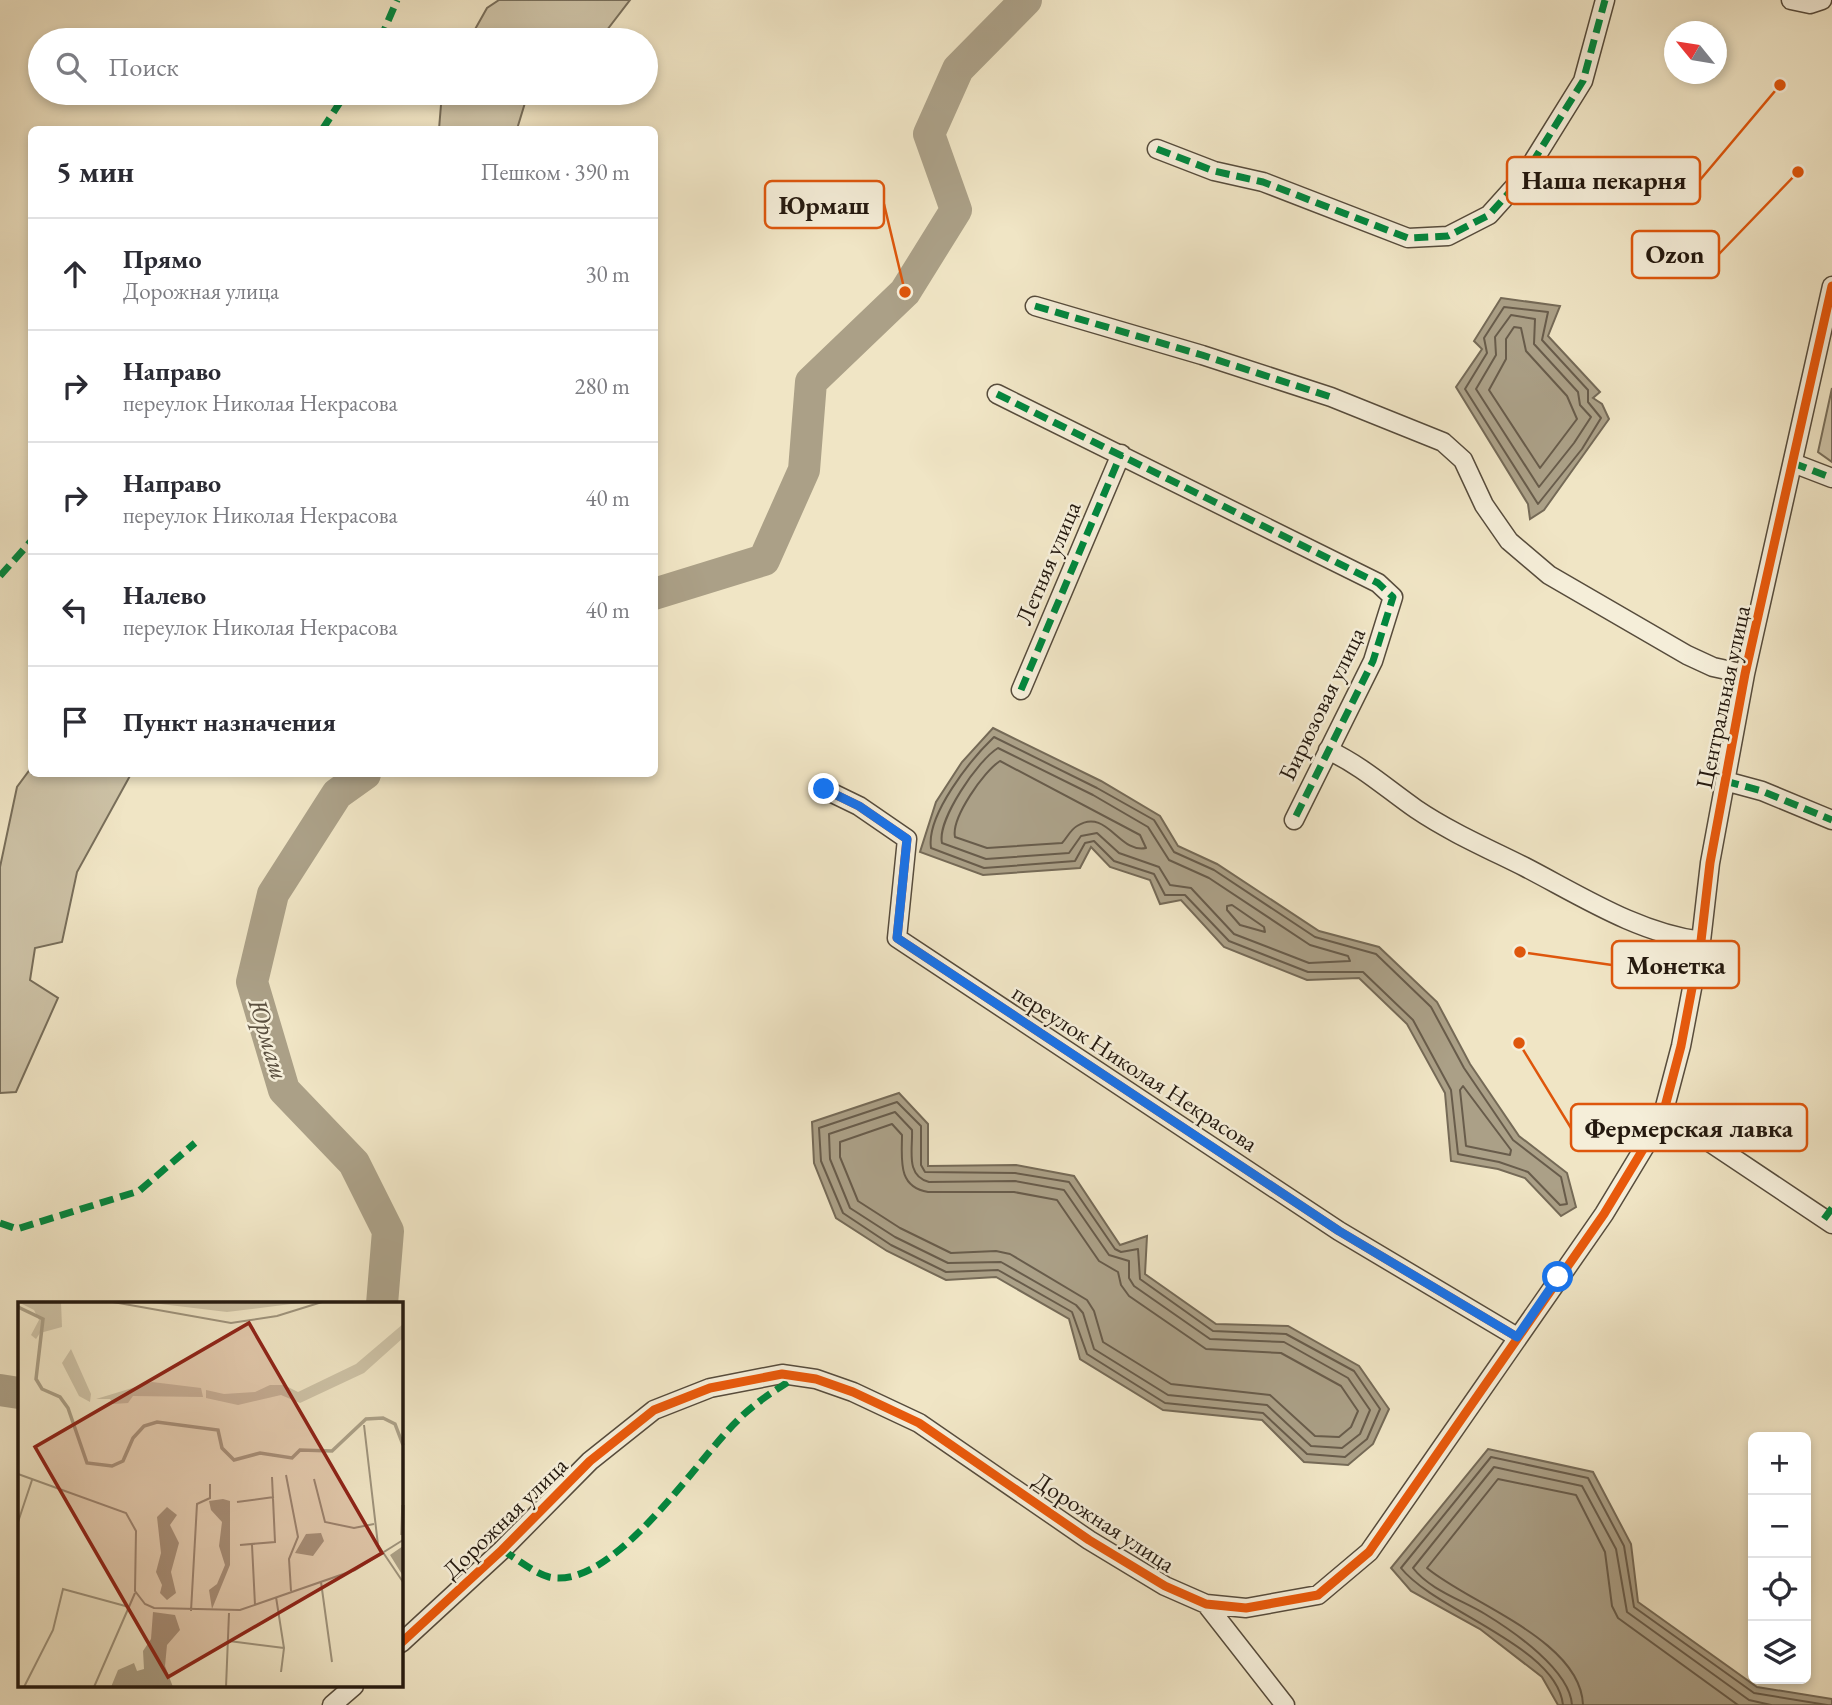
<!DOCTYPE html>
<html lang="ru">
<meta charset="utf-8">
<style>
body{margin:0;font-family:"EB Garamond",serif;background:#f7f7f7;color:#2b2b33}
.controls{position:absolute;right:21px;bottom:21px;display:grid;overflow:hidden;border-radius:10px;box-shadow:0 4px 10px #0003}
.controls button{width:63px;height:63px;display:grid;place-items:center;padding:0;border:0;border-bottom:2px solid #e1e1e2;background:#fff;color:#2b2b33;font:35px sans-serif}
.compass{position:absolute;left:1664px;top:21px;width:63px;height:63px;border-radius:50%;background:#fff;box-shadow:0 4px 10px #0003;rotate:300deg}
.stop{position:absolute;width:21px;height:21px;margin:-16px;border:5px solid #1a73e8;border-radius:50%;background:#fff}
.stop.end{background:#1a73e8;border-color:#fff;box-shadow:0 2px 7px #0008}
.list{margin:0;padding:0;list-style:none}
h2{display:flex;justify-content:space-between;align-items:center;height:91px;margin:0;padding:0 28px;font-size:30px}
h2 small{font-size:23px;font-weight:400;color:#7c7c81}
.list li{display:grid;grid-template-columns:46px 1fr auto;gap:21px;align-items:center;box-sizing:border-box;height:112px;padding:0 28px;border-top:2px solid #e1e1e2}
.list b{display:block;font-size:26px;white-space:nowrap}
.list p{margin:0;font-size:23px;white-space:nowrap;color:#7c7c81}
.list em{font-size:23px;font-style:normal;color:#7c7c81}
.icon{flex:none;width:38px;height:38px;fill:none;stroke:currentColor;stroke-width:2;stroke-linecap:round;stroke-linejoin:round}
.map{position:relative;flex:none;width:1832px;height:1705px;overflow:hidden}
.search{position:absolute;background:#fff;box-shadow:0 4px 10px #0003;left:28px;top:28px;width:630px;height:77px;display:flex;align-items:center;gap:18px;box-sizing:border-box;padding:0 24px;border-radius:38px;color:#7c7c81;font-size:26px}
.panel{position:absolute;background:#fff;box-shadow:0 4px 10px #0003;left:28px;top:126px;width:630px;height:651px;border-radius:10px}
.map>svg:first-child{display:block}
.green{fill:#cdc2a6;stroke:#786e5a;stroke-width:2}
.water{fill:#aba087;stroke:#756a57;stroke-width:2}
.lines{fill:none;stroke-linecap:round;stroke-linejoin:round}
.shore{stroke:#685c4b;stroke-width:2}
.river{stroke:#aba087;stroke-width:32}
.minor-casing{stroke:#574c3c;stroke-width:21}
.minor{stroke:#f5eed9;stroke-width:18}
.quiet{stroke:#00873e;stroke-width:7;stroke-dasharray:14 7;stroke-linecap:butt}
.cycleway-casing{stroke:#f5eed9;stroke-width:13}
.cycleway{stroke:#e8590c;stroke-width:9}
.route{stroke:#1a73e8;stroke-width:9}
.labels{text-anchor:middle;stroke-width:5;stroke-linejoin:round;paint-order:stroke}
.street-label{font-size:24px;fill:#24190f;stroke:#f5eed9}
.water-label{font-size:26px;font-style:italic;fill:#5a4f3f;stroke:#f5eed9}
.inset-river{fill:none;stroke:#aba087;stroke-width:3.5}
.inset-road{fill:none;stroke:#9e937c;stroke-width:2}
.view{fill:#8f2418;fill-opacity:0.15;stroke:#8f2418;stroke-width:3.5}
.inset-edge{fill:none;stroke:#24190f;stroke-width:3.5}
.leader{fill:none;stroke:#de560c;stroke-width:2.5}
.callout-dot{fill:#de560c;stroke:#f5eed9;stroke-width:2.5}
.callout{fill:#f5eed9;stroke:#de560c;stroke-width:2.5}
.callout-label{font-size:26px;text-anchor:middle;font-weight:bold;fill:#24190f}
</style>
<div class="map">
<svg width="1832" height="1705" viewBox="0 0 1832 1705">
<rect width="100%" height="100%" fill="#f0e5c5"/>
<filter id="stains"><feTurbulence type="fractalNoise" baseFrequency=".00286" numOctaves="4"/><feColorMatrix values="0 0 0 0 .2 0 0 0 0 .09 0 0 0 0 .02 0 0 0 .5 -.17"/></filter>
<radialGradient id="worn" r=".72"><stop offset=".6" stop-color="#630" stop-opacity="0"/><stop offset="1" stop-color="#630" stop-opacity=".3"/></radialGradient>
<path class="green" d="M 499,0 L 630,0 L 607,30 L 584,40 L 469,40 L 487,8 Z
M 442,93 L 528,93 L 517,129 L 439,129 Z
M 1832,388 L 1832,462 L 1818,452 Z
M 31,768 L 32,774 L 131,774 L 77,872 L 62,942 L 35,948 L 30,980 L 58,998 L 16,1092 L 0,1093 L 0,867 L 17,787 Z"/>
<path class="water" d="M 1501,298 L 1560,306 L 1548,336 L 1600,392 L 1593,398 L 1602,404 L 1609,419 L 1544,510 L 1530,519 L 1528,504 L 1456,387 L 1482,349 L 1474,341 Z
M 993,728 L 1101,781 L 1160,816 L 1178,846 L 1217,864 L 1319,931 L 1379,947 L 1437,1002 L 1470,1064 L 1519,1136 L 1567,1173 L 1576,1207 L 1561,1216 L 1525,1178 L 1498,1169 L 1451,1161 L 1445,1093 L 1407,1024 L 1359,978 L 1307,980 L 1224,947 L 1181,900 L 1160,904 L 1150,880 L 1110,867 L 1091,847 L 1080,868 L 983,875 L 920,852 L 936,802 L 962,762 Z
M 899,1093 L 928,1124 L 928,1166 L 1016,1165 L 1074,1176 L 1120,1245 L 1147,1236 L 1145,1274 L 1216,1324 L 1288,1326 L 1359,1366 L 1389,1409 L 1373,1444 L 1348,1465 L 1304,1462 L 1262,1420 L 1163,1410 L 1080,1359 L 1069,1319 L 996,1277 L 946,1280 L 887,1251 L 836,1218 L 814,1163 L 812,1122 Z
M 1488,1449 L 1593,1472 L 1631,1544 L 1638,1602 L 1757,1687 L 1832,1699 L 1832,1705 L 1558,1705 L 1542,1677 L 1480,1629 L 1411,1591 L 1391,1568 Z"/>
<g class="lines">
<path class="shore" d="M 1504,307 L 1548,312 L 1542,340 L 1588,390 L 1588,402 L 1601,418 L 1582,449 L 1538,504 L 1465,389 L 1487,353 L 1484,338 Z
M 1511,315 L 1535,319 L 1534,344 L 1578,392 L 1580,405 L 1591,417 L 1574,443 L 1539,487 L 1476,389 L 1496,355 L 1495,337 Z
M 1514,327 L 1521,328 L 1526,351 L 1567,396 L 1577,419 L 1540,468 L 1489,390 L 1506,359 L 1506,339 Z
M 994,737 L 1097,788 L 1154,820 L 1174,852 L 1214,870 L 1315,937 L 1376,954 L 1431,1007 L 1464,1068 L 1513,1140 L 1561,1177 L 1567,1204 L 1560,1205 L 1528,1172 L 1499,1162 L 1458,1154 L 1451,1090 L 1413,1020 L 1363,972 L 1308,972 L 1229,941 L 1185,895 L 1165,895 L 1154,874 L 1114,861 L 1094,841 L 1085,843 L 1075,861 L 984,868 L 931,848 C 926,815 971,759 994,737 Z
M 998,748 L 1093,795 L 1148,827 L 1169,860 L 1209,878 L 1310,945 L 1348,956 L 1350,961 L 1309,963 L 1234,934 L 1191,888 L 1170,885 L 1159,867 L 1119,853 L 1097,833 L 1081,836 L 1069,853 L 986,859 L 942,843 C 937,820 978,760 998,748 Z
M 1000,761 L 1140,835 L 1146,848 C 1119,854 1107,807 1077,826 C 1070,830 1067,838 1062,843 L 987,848 L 955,837 C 951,818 984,771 1000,761 Z
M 1232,905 L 1264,927 L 1265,932 L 1240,925 L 1227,910 L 1227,906 Z
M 1463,1086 L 1511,1150 L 1510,1155 L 1466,1146 L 1460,1090 Z
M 897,1102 L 921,1126 L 921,1165 L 925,1172 L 1015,1173 L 1069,1182 L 1115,1249 L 1121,1252 L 1138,1249 L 1140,1279 L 1213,1331 L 1286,1334 L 1354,1371 L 1380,1409 L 1367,1439 L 1345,1457 L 1307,1454 L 1263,1413 L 1165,1403 L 1087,1354 L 1072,1312 L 998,1270 L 946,1272 L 891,1245 L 843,1213 L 821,1161 L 819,1128 Z
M 895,1112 L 912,1130 C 913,1149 905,1176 929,1182 L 1015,1181 L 1064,1190 L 1109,1255 L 1129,1261 L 1129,1278 L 1134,1286 L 1210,1339 L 1284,1342 L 1348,1378 L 1370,1410 L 1360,1434 L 1342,1448 L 1311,1446 L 1267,1405 L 1168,1395 L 1094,1349 L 1083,1313 L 1076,1305 L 1001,1262 L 948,1263 L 895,1237 L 850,1208 L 830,1159 L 829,1134 Z
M 892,1124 L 902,1135 C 902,1159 897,1187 928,1192 L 1014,1192 L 1057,1200 L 1099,1261 L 1118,1272 L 1121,1285 L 1129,1296 L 1206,1349 L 1281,1353 L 1341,1386 L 1358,1411 L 1351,1427 L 1339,1437 L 1315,1436 L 1270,1395 L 1171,1384 L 1103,1342 L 1094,1311 L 1087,1300 L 1010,1254 L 996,1251 L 951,1253 L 900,1228 L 858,1201 L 840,1157 L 840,1142 Z
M 1563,1705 C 1557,1646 1435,1611 1401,1568 L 1491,1457 L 1588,1478 L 1624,1546 L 1634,1607 L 1754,1693 L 1827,1705
M 1572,1705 C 1570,1670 1513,1631 1485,1614 C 1462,1600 1430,1590 1413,1568 L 1494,1467 L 1582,1486 L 1616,1549 L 1627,1612 L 1749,1700 L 1771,1705
M 1583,1705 C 1581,1640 1468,1603 1427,1568 L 1498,1479 L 1576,1495 L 1605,1552 L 1612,1606 L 1618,1618 L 1738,1705"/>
<path class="river" d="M 654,594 L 764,560 L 804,470 L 811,382 L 905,292 L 956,210 L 929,134 L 958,69 L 1026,0
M 365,774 L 337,794 L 273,894 L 252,982 L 284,1090 L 354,1163 L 388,1231 L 382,1304
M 0,1390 L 19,1393"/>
<defs>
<path id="minor" d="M 1791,0 L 1810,4 L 1822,0
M 1157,149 L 1214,171 L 1263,182 L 1408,238 L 1448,236 L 1489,215 L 1524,176 L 1583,81 L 1605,0
M 1035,306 L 1202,355 L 1331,397 L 1443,442 L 1463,460 L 1484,505 L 1509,541 L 1549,575 L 1687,655 L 1713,667 L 1745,674
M 997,394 L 1378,583 L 1393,597 L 1373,661 L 1294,820
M 1793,463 L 1832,478
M 1021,690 L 1121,454
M 1328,750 C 1362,766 1386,788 1416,809 C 1450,832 1489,849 1525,867 C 1581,896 1638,933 1701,941
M 1725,781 L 1762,791 L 1832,820
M 824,789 L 859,806 L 907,839 L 897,938 L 1339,1231 L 1517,1337
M 1662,1118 L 1690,1129 L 1832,1224
M 1206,1604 L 1285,1705
M 401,1643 L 502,1550 L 590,1461 L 654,1410 L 710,1388 L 782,1374 L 816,1379 L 853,1392 L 919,1423 L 1089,1540 L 1165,1586 L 1206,1604 L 1246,1608 L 1318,1595 L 1369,1552 L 1604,1214 L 1662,1118 L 1681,1046 L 1701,941 L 1710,863 L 1745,674 L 1832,286
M 332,1705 L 354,1686"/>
</defs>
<use href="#minor" class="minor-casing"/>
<use href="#minor" class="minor"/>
<path class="quiet" d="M 380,40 L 397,0
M 322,130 L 346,93
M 1157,149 L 1214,171 L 1263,182 L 1408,238 L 1448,236 L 1489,215 L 1524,176 L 1583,81 L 1605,0
M 1035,306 L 1202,355 L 1331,397
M 997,394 L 1378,583 L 1393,597 L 1373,661 L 1294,820
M 1793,463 L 1832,478
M 0,576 L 32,540
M 1021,690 L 1121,454
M 1725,781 L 1762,791 L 1832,820
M 1824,1219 L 1832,1208
M 0,1223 L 17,1229 L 139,1191 L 195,1143
M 502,1550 C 516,1558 534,1573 549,1577 C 613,1591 696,1461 737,1421 C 754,1403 776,1390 797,1376"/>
<defs>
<path id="cycleway" d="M 824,789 L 859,806 L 907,839 L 897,938 L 1339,1231 L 1517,1337
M 401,1643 L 502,1550 L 590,1461 L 654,1410 L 710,1388 L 782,1374 L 816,1379 L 853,1392 L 919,1423 L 1089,1540 L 1165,1586 L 1206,1604 L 1246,1608 L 1318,1595 L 1369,1552 L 1604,1214 L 1662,1118 L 1681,1046 L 1701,941 L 1710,863 L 1745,674 L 1832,286"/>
</defs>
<use href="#cycleway" class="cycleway-casing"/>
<use href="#cycleway" class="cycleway"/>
</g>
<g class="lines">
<path class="route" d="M 824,789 L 859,806 L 907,839 L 897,938 L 1339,1231 L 1517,1337 L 1558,1277"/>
</g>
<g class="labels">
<g class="street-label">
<text transform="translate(1048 563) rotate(-67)" y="8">Летняя улица</text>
<text transform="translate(1723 697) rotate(-78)" y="8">Центральная улица</text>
<text transform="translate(1322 704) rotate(-64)" y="8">Бирюзовая улица</text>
<text transform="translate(1135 1068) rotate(33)" y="8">переулок Николая Некрасова</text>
<text transform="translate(505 1518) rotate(-44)" y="8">Дорожная улица</text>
<text transform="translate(1104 1522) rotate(33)" y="8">Дорожная улица</text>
</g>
<g class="water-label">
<text transform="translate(269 1039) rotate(73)" y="9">Юрмаш</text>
</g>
</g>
<g transform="translate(18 1302)">
<rect width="385" height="385" fill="#f0e5c5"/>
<path d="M 0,0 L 43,0 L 44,25 L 22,31 L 18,37 L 13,33 L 21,18 L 16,8 ZM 126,0 L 214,2 L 289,0 L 209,10 ZM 385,22 L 385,36 L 346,71 L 282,101 L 263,93 L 220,103 L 188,96 L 188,88 L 206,92 L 237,90 L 252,83 L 266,83 L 280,90 L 338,62 ZM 53,47 L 73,92 L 72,100 L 61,94 L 44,61 ZM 134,80 L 183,86 L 185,95 L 115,94 L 110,101 L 95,102 L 92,97 L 78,97 Z" fill="#cdc2a6"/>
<path d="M 205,197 L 212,199 L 212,263 L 194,307 L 191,288 L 199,282 L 207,263 L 201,244 L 204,220 L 193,208 L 191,199 ZM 149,205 L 159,213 L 152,223 L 161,241 L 153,270 L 158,291 L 149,298 L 142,291 L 144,283 L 138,270 L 143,251 L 139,215 ZM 303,231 L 306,239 L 295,254 L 277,251 L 288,232 ZM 385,244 L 385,274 L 372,253 ZM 135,310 L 157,313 L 162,328 L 149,343 L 147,364 L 155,385 L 93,385 L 100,368 L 116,361 L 119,369 L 126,367 L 125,349 L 133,337 Z" fill="#aba087"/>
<path class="inset-river" d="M 0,5 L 25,17 L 18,77 L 24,87 L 42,95 L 50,106 L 69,161 L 94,164 L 105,159 L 115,136 L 126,124 L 139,120 L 200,128 L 204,146 L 216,158 L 242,151 L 274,156 L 282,148 L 314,149 L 348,117 L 365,116 L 377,122 L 385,143M 384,233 L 385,203"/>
<path class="inset-road" d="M 95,0 L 213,21 L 259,14 L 304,0M 346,123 L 360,243 L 385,280M 0,172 L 108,211 L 118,229 L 117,289 L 127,302 L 136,306 L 222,308 L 337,268 L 385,238M 268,173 L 280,235 L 271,257 L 273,289M 296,177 L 307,220 L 336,226 L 356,222M 219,200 L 256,195M 0,220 L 14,178M 222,243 L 257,240 L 254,175M 234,243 L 237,303M 303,280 L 314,360M 258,295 L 266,346 L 263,370M 173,309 L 179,202 L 192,196 L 192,182M 211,339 L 266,346M 6,385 L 35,328 L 45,287 L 111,305M 76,385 L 117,291M 208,385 L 211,311"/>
<path class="view" d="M 231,21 L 364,251 L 150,375 L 17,145 Z"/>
<rect width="385" height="385" class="inset-edge"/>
</g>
<path class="leader" d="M1780 85L1700 180M905 292L884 204M1798 172L1719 254M1520 952L1612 965M1519 1043L1571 1128"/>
<g class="callout-dot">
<circle cx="1780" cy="85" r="7"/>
<circle cx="905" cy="292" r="7"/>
<circle cx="1798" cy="172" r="7"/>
<circle cx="1520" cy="952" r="7"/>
<circle cx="1519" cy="1043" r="7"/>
</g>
<g class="callout">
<rect x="1507" y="157" width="193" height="47" rx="7"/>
<rect x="765" y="181" width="119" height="47" rx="7"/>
<rect x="1632" y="231" width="87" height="47" rx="7"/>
<rect x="1612" y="941" width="127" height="47" rx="7"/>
<rect x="1571" y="1104" width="236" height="47" rx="7"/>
</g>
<g class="callout-label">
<text x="1604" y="189">Наша пекарня</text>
<text x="824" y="214">Юрмаш</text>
<text x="1675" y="263">Ozon</text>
<text x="1676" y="974">Монетка</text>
<text x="1689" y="1137">Фермерская лавка</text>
</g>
<rect width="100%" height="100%" filter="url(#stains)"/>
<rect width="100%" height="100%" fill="url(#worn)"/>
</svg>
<div class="controls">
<button>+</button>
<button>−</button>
<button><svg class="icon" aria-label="locate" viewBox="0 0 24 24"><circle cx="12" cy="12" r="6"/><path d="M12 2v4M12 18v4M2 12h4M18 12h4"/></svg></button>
<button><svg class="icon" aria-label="layers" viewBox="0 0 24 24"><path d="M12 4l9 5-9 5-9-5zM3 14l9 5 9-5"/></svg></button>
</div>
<svg class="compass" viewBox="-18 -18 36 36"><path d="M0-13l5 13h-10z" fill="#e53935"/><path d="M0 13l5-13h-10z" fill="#7c7c81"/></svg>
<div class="stop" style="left:1558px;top:1277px"></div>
<div class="stop end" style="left:824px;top:789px"></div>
<div class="search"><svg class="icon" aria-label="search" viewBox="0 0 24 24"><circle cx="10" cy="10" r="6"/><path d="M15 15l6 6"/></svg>Поиск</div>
<section class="panel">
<h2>5 мин<small>Пешком · 390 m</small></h2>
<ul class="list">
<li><svg class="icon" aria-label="ahead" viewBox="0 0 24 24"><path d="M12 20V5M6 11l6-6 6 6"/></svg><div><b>Прямо</b><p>Дорожная улица</p></div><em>30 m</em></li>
<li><svg class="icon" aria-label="right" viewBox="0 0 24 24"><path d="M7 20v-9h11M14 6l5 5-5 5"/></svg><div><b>Направо</b><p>переулок Николая Некрасова</p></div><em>280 m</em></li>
<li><svg class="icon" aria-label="right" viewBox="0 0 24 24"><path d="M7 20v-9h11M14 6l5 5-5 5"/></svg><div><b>Направо</b><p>переулок Николая Некрасова</p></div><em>40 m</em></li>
<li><svg class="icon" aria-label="left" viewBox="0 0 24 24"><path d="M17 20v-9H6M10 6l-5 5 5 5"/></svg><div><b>Налево</b><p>переулок Николая Некрасова</p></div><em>40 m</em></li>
<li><svg class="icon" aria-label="arrive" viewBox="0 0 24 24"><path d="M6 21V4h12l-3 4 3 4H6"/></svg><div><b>Пункт назначения</b></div></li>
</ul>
</section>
</div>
